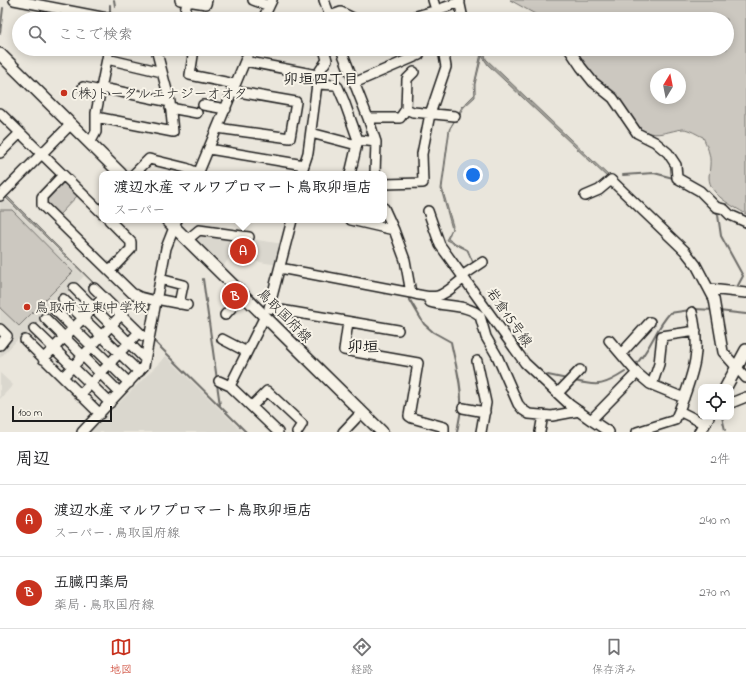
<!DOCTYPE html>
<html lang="ja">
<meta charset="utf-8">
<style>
body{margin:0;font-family:"Indie Flower","Klee One",sans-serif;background:#f2f2f2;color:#202124}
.controls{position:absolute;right:12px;bottom:12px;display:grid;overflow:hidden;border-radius:8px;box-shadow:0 2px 10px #0003}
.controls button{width:36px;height:36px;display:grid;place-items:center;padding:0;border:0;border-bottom:1px solid #e0e0e0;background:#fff;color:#202124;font:20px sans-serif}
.compass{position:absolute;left:650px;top:68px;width:36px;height:36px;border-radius:50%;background:#fff;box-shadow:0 2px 10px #0003;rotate:10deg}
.scale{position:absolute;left:12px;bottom:10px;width:100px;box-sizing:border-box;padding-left:4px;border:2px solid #1c1c1c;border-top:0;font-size:11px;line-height:14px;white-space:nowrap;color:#1c1c1c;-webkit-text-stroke:3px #f7f3e8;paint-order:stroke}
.you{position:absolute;left:473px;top:175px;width:14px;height:14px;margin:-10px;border:3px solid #fff;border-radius:50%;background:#1a73e8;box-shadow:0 0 0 6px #1a73e833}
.badge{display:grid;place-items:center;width:26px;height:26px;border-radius:50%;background:#c8321e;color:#fff;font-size:13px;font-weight:700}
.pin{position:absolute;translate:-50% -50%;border:2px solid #fff;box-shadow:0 1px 4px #0006}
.popup{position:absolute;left:99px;top:171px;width:288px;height:52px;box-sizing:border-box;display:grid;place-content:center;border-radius:8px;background:#fff;filter:drop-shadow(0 1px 3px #0005);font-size:13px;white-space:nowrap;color:#757577}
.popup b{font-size:15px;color:#202124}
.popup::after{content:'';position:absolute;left:50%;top:100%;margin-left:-8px;border:8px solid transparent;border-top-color:#fff}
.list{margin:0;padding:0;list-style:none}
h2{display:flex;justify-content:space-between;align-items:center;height:52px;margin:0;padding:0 16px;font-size:17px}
h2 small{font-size:13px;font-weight:400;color:#757577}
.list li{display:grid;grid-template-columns:26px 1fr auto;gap:12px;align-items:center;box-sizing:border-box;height:72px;padding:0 16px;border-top:1px solid #e0e0e0}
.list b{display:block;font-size:15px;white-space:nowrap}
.list p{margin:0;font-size:13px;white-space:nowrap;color:#757577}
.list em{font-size:13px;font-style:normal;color:#757577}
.icon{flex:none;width:22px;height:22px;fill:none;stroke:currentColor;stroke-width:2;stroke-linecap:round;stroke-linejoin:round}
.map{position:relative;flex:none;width:746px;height:432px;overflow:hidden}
.search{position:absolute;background:#fff;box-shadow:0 2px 10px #0003;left:12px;right:12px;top:12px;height:44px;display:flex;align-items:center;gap:10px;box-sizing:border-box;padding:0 14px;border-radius:22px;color:#757577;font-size:15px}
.sheet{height:196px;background:#fff}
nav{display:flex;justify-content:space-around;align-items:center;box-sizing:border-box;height:56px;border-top:1px solid #e0e0e0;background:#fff;font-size:11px;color:#757577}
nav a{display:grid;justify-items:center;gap:2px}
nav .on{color:#c8321e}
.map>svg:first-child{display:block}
.built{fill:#dad7ce}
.green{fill:#ccc8c0;stroke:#74726e;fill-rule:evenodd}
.water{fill:#a3a19a;stroke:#6d6c68}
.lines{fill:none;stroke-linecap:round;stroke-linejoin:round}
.stream{stroke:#6d6c68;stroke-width:2}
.minor-casing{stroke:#1c1c1c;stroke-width:12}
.major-casing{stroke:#1c1c1c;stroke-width:14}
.minor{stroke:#f7f3e8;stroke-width:9}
.major{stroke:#f7f3e8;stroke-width:11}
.poi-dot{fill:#c8321e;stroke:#f7f3e8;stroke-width:1.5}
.labels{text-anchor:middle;stroke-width:4;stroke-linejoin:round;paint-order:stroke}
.poi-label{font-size:14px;fill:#1c1c1c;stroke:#f7f3e8;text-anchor:start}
.street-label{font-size:14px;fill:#1c1c1c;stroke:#f7f3e8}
.neighbourhood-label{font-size:15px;font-weight:bold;fill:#1c1c1c;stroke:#f7f3e8}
.quarter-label{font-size:16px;font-weight:bold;fill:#1c1c1c;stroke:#f7f3e8}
</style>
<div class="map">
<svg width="746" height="432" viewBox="0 0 746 432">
<rect width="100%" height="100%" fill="#eae6dc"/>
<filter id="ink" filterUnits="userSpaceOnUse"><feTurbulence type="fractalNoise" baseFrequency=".025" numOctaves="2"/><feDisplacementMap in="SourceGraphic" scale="8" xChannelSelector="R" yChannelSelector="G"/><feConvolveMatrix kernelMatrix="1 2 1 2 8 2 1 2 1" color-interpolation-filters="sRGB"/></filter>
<g filter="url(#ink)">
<path class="built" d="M 4,198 L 84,276 L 21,340 L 19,338 L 0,358 L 0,202 Z
M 199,231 L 283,244 L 278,265 L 230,257 L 222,268 L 192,238 Z
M 166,356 L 243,432 L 90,432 Z
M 0,373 L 13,385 L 0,399 Z"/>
<path class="green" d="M 510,0 L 746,0 L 746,214 C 733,206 709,195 709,177 C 709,173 710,169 710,165 C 711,155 707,146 703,137 C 698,135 689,129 683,129 C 671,130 657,138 644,131 C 625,122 586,67 572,49 L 727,49 L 727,19 L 544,19 ZM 656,74 L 680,74 L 680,98 L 656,98 Z
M 63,178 L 79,194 L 59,215 L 45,201 Z
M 0,210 L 12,210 L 73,272 L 19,326 L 0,308 Z"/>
<path class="water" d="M 482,49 L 484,49 L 486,59 L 611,178 L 609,179 L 488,65 L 482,56 L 475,84 L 475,97 L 464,107 L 450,128 L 442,188 L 453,226 L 448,239 L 468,250 L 474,265 L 467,250 L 446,240 L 452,229 L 441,189 L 449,130 L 462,107 L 475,94 L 474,85 Z
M 0,188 L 6,195 L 141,330 L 5,197 Z"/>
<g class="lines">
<path class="stream" d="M 114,0 L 115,6
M 110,15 L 110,5
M 0,33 L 3,8
M 623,175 L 654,173 L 673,178
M 714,210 L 718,215 L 721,236 L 743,276 L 736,289
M 203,279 L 217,380
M 407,295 L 424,324 L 433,332 L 451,342 C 455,363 462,384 461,405
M 694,309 L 714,310
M 719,311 L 746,314
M 154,341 L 246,432
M 635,365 C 650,351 655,329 670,313 L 690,310
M 548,375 L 567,379
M 575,381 C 599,387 605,385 625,372
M 217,384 L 220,405
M 722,417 L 725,430
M 457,432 L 461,410"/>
<defs>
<path id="minor" d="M 14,0 L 112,19
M 180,0 L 187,1 L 184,19
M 253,0 L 269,6
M 324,0 L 331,19
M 433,0 L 439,19
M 459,0 L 463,19
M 187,1 L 206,4 L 207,0
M 330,16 L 341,12 L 355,19
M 263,19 L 272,0
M 406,19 L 437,10 L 460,2
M 194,49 L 190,75 L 235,84
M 341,49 L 368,118
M 569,49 L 581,67 L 593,82 L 613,98 L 637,133 L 655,142 L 668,153 L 676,165 L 677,178 L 700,191 L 716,207 L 724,209 L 730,215 L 746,222
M 107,59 L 162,72
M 245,61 L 317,75 L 327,60 L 324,49
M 354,83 L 419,55
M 83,87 L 101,91
M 102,88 L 170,102
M 203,105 L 226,109
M 170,108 L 197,113
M 406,109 L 407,79 L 414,72
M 0,113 L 102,213
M 96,117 L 173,132 L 170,102 L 156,49
M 217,128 L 290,138 L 296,102 L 233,91
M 311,133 L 353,144 L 360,140 L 376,142
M 90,143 L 96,132 L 96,113 L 109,49
M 209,149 L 304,165
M 0,153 L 20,133
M 134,174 L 149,159 L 186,168 L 198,173
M 198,174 L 250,49
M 301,174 L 308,153 L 317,84 L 335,85 L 338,87 L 344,101 L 358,140 L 350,174
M 375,174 L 376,142 L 368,118 L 400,118 L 406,109 L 413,112 L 455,116
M 63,175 L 42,197 L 42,205 L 132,293 L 140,297 L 156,301
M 384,184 L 423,183 L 422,154 L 430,114 L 446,67 L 443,49
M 0,196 L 71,124
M 585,196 L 599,190 L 611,180 L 685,251 L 696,265 L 714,299 L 723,352 L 746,378
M 428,211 L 440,245 L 525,363 L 570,405 L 591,420
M 109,220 L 131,242 L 131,249 L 110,271
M 292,220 L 269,308 L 398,330
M 351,220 L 394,230 L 384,208
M 394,230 L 405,260 L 411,293
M 187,240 L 199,230 L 249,237
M 280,268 L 411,293 C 441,301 441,296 464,278
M 462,276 L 483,262
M 160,279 L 183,285 L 179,304
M 74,288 L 145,359
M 94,288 L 143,336
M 710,289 L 746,293
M 428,298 L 430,302 C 445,307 468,304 480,316 L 486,337 L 497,356 L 518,404 L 523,410 L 529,414 L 552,416 L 579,411
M 63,299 L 139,372
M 156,299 L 187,305
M 54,309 L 129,383
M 225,315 L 243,295
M 265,316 L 230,386 L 278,432
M 45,318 L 119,392
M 348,322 L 344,350 L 418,363 L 409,416 L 412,418 L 444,427 L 444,432
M 0,329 L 7,336 L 0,345
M 34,329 L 110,403
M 222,339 L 247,352
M 25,340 L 100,414
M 609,340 L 637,373 L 591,420 L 609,432
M 621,354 L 650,322
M 43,359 L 104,297
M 477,361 L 486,403 L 481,432
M 637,373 L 650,384 L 684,398
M 63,377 L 121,315
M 219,381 L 230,386
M 652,385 L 659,364 L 662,336 L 696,331
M 558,393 L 580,370
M 80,395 L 139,332
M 731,403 L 746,397
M 252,406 L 267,391 L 302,424 L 297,432
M 463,408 L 485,412
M 679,411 C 693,373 702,353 692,312
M 82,432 L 144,366 L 166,248 L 177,220
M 343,432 L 362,412
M 540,432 L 543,415
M 637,432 L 675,420 L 679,411 L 705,424"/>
<path id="major" d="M 0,54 L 121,174
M 167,220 L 382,432
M 726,387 L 746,350
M 700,432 L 708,417"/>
</defs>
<use href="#minor" class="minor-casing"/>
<use href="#major" class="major-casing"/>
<use href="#minor" class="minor"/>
<use href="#major" class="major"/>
</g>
</g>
<g class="poi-dot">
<circle cx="64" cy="93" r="4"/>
<circle cx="27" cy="307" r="4"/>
</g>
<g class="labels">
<g class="poi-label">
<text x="72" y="98">(株)トータルエナジーオオタ</text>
<text x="35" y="312">鳥取市立東中学校</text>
</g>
<g class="street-label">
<text transform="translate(285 315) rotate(45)" y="5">鳥取国府線</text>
<text transform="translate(510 317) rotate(55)" y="5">岩倉15号線</text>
</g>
<g class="neighbourhood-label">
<text x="321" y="84">卯垣四丁目</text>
</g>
<g class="quarter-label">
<text x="363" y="352">卯垣</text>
</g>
</g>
</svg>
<div class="controls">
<button><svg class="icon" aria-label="locate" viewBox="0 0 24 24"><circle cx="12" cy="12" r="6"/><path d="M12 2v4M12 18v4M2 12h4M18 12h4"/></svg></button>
</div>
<svg class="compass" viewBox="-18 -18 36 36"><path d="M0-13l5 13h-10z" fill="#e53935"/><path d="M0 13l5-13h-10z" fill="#757577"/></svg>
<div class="scale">100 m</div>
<div class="you"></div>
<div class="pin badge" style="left:243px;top:251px">A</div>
<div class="popup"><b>渡辺水産 マルワプロマート鳥取卯垣店</b>スーパー</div>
<div class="pin badge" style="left:235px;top:296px">B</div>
<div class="search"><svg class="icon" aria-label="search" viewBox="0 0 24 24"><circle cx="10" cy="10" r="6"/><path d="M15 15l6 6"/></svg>ここで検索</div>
</div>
<section class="sheet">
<h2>周辺<small>2件</small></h2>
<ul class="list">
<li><span class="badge">A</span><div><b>渡辺水産 マルワプロマート鳥取卯垣店</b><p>スーパー · 鳥取国府線</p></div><em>240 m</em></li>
<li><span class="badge">B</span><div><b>五臓円薬局</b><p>薬局 · 鳥取国府線</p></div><em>270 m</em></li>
</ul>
</section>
<nav>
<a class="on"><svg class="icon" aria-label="map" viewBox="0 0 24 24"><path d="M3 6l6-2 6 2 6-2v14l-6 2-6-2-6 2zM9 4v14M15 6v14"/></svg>地図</a>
<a><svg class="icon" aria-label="directions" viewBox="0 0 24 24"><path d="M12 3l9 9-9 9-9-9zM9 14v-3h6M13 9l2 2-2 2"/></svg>経路</a>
<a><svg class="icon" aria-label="saved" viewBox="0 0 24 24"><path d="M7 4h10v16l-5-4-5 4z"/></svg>保存済み</a>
</nav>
